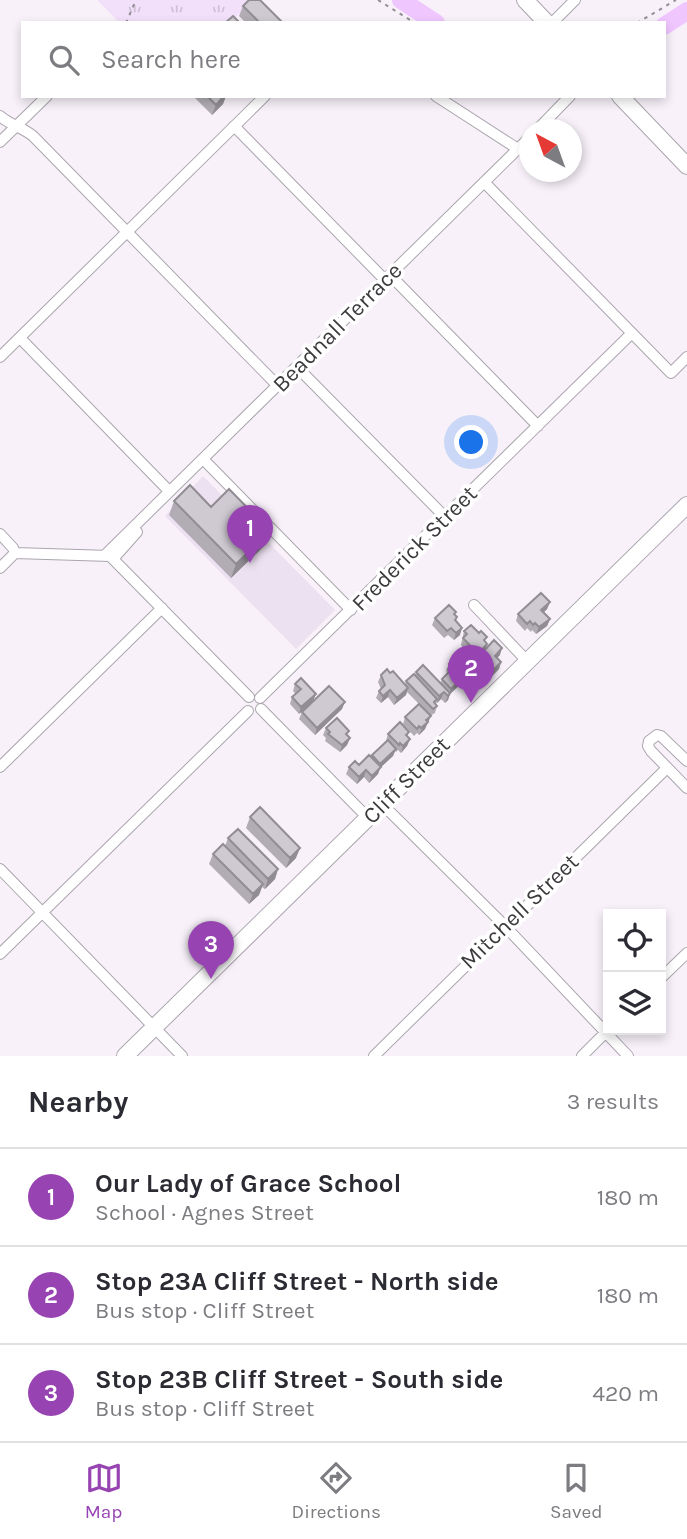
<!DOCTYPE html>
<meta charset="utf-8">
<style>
body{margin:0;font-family:Karla,sans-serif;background:#f7f7f7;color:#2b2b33}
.controls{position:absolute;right:21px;bottom:21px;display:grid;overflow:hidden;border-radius:0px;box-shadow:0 4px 10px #0003}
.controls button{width:63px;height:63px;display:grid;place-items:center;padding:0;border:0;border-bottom:2px solid #e1e1e2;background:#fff;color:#2b2b33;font:35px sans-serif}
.compass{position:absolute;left:519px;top:119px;width:63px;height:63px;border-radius:50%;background:#fff;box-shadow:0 4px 10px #0003;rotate:319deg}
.you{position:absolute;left:472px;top:443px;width:24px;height:24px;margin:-18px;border:5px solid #fff;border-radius:50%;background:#1a73e8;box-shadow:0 0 0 10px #1a73e833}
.badge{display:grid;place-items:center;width:46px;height:46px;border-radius:50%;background:#9744b2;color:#fff;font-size:23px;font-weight:700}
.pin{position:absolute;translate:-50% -58px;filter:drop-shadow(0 2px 4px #0008)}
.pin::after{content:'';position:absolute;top:37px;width:24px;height:21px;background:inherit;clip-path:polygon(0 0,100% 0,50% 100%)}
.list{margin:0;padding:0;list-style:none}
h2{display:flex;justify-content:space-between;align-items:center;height:91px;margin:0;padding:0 28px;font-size:30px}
h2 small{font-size:23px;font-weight:400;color:#7c7c81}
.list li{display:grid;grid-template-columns:46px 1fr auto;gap:21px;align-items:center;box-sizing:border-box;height:98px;padding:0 28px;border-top:2px solid #e1e1e2}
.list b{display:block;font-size:26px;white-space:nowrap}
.list p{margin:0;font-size:23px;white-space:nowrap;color:#7c7c81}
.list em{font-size:23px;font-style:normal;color:#7c7c81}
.icon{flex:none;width:38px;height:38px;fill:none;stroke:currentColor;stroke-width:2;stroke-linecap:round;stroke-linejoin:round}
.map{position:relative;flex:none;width:687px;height:1056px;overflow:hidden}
.search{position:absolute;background:#fff;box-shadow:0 4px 10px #0003;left:21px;right:21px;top:21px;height:77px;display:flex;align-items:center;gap:18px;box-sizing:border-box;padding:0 24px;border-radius:0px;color:#7c7c81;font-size:26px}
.sheet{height:385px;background:#fff}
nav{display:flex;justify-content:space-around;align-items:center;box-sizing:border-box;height:98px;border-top:2px solid #e1e1e2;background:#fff;font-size:19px;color:#7c7c81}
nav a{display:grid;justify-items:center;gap:4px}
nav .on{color:#9744b2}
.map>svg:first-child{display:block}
.built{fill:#ece1f0}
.grass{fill:url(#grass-tufts)}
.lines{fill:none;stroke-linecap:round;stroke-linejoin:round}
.river{stroke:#f0c6ff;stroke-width:18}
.street-casing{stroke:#aba5ad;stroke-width:12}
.secondary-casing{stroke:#aba5ad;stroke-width:18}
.path{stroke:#938e95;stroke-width:2;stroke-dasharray:3.5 5;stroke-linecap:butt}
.street{stroke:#fff;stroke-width:10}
.secondary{stroke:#fff;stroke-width:16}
.wall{fill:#b2adb5}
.shaded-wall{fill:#918d93}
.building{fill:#cfc9d2;stroke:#918d93;stroke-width:2}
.labels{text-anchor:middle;stroke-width:7;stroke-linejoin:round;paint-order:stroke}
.street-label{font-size:23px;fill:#3d3a3e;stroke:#fff}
</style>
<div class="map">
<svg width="687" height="1056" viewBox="0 0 687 1056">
<defs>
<pattern id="grass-tufts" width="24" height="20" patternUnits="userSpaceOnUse" patternTransform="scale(1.75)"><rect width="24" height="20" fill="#f2dff9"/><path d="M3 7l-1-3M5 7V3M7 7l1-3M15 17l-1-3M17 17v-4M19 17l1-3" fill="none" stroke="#d0c0d6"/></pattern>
</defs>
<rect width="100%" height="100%" fill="#f8f1fa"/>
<path class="built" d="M 203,476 L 335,610 L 296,649 L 165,516 Z"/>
<path class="grass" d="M 97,0 L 253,0 L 230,23 L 120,23 Z"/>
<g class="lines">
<path class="river" d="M 401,0 L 436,23
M 664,26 L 687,11"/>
<defs>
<path id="street" d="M 552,23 L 575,0
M 436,96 L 518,149
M 0,116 C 10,125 22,127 33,136 L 278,386
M 234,126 L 385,280
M 537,130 L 570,96
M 0,142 L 47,96
M 484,182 L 671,373 L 687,357
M 390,275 L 538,426
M 20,338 L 169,491
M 0,357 L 265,96
M 297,367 L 445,517
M 203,459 L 351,610
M 0,534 L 13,548 L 15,553
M 104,556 L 530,137
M 113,559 L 137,532
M 0,568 L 15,553 L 110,556 L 249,697
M 474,605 L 527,661
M 260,698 L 631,334
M 261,709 L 368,818
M 687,761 L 661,736 L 657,735 L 649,741 L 648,746 L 651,751 L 687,788
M 0,767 L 162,608
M 382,804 L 504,925 L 628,1056
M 0,869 L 182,1056
M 0,954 L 248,711
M 661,978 L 687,953
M 374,1056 L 667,768
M 582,1056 L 608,1030"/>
<path id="secondary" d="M 525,0 L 547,23
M 620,96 L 687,166
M 125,1056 L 687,505"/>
</defs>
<use href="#street" class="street-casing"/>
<use href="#secondary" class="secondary-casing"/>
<path class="path" d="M 378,0 L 415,23
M 126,23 L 136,0
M 637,23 L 676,0"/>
<use href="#street" class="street"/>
<use href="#secondary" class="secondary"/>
</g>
<path class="wall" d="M 243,6 L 283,23 L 246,23 L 239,16 Z
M 193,96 L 226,96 L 223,104 L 212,115 Z
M 174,501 L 211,507 L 270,531 L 265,545 L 231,578 L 169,515 Z
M 550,602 L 547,609 L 544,612 L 550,619 L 547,626 L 536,634 L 532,630 L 531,632 L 527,628 L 525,631 L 516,621 L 518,614 Z
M 455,615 L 460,635 L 454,640 L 448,635 L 444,638 L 432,625 L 435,618 Z
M 464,631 L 485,642 L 486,649 L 500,655 L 497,658 L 501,662 L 499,669 L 483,685 L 478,679 L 481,672 L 477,668 L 479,664 L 477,662 L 479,657 L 475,661 L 461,645 Z
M 449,664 L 466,679 L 450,694 L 448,700 L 445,703 L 441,699 L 437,703 L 436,702 L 435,704 L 437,706 L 435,713 L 430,716 L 425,729 L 419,735 L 417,733 L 414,736 L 403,724 L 405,717 L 419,704 L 407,692 L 406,695 L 394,705 L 388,697 L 381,703 L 376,698 L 379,691 L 381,689 L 378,682 L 381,675 L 390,673 L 405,684 L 406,681 L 415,675 L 416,672 L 440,683 L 442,679 L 446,674 L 447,672 L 446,671 Z
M 295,684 L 316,694 L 313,701 L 299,714 L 290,704 L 292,697 L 296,694 L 293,691 Z
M 342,709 L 315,735 L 299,719 L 302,712 Z
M 326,728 L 348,735 L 350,738 L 347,745 L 340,752 L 325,741 L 326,738 L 323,735 Z
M 409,732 L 407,736 L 410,739 L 407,746 L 401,753 L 398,750 L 396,752 L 395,751 L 393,756 L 380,768 L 378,774 L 369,783 L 364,777 L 357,784 L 346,774 L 349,767 L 359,765 L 371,758 L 372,755 L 386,741 L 388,734 Z
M 250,817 L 296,858 L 286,868 L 246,828 Z
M 228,838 L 278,869 L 275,879 L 265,889 L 262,887 L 259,895 L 249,904 L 209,864 L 213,854 L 225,846 Z"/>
<path class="shaded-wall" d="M 224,96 L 226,96 L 223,104 L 212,115 L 216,105 Z
M 270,531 L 265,545 L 231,578 L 236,564 Z
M 550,602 L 547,609 L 539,617 L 541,610 Z
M 550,619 L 547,626 L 536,634 L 539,627 Z
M 462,628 L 460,635 L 454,640 L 456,633 Z
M 487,644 L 485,651 L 480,655 L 475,661 L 478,654 Z
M 502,648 L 500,655 L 492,663 L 495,656 Z
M 501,662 L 499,669 L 483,685 L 486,678 Z
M 469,672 L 466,679 L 450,694 L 448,700 L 445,703 L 451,689 Z
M 408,688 L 406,695 L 394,705 L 397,698 Z
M 390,690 L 388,697 L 381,703 L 383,696 Z
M 444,692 L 441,699 L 437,703 L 439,696 Z
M 316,694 L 313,701 L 299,714 L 301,707 Z
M 345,702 L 342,709 L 315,735 L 317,728 Z
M 431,716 L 425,729 L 419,735 L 426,720 Z
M 350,738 L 347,745 L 340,752 L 342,745 Z
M 410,739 L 407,746 L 401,753 L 403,746 Z
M 396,749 L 393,756 L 380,768 L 378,774 L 369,783 L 372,776 L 378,770 L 380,764 Z
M 366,770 L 364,777 L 357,784 L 359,777 Z
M 300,848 L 296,858 L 286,868 L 290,858 Z
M 278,869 L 275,879 L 265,889 L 268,879 Z
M 263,884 L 259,895 L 249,904 L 253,894 Z"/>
<path class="building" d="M 249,0 L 260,0 L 283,23 L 260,23 L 243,6 Z
M 233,16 L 240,23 L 225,23 Z
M 207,96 L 224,96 L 216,105 Z
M 190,485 L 211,507 L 229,489 L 270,531 L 236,564 L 174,501 Z
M 541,593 L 550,602 L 541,610 L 550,619 L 539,627 L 535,623 L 533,625 L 530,621 L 527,624 L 518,614 Z
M 449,605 L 456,612 L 454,614 L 457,617 L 455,620 L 462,628 L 456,633 L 451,628 L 447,631 L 435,618 Z
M 471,625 L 479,633 L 481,631 L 487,637 L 484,640 L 487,644 L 478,654 L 463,638 L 467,634 L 464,631 Z
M 494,640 L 502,648 L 495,656 L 501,662 L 486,678 L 480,672 L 486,667 L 480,661 L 483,658 L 480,655 Z
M 455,658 L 469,672 L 451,689 L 442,679 L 450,671 L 448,669 L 451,667 L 449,664 Z
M 423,665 L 450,693 L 448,696 L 444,692 L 439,696 L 416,672 Z
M 387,669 L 390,673 L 393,671 L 408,688 L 397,698 L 390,690 L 383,696 L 379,691 L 385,685 L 381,675 Z
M 414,674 L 437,699 L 434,702 L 437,706 L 433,709 L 406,681 Z
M 301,678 L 316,694 L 301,707 L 292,697 L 301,689 L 295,684 Z
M 329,686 L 345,702 L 317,728 L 302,712 Z
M 419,704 L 431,716 L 426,720 L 428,722 L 421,728 L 419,726 L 417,729 L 405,717 Z
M 337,718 L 349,731 L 346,734 L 350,738 L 342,745 L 328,734 L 330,732 L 326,728 Z
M 400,722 L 409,732 L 406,735 L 410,739 L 403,746 L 400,743 L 399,745 L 388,734 Z
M 388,740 L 396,749 L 380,764 L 372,755 Z
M 369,755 L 381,767 L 372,776 L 366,770 L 359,777 L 349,767 L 355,761 L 359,765 Z
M 260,807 L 300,848 L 290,858 L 250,817 Z
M 238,829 L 278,869 L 268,879 L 228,838 Z
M 223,844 L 263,884 L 253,894 L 213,854 Z"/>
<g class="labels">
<g class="street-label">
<text transform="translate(337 327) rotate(-45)" y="8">Beadnall Terrace</text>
<text transform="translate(414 548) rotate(-45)" y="8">Frederick Street</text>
<text transform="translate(406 780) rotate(-45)" y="8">Cliff Street</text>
<text transform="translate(519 911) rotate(-44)" y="8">Mitchell Street</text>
</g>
</g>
</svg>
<div class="controls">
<button><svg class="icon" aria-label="locate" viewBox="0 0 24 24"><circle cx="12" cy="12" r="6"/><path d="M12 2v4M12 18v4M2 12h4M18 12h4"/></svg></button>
<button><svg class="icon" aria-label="layers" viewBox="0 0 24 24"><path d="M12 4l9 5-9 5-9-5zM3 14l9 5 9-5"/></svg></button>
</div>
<svg class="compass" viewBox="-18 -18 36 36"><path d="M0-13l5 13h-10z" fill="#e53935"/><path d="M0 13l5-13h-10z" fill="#7c7c81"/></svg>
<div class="you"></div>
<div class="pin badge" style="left:250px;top:563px">1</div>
<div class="pin badge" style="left:471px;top:703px">2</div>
<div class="pin badge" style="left:211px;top:979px">3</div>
<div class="search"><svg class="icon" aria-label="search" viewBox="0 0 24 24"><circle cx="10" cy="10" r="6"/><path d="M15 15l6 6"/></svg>Search here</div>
</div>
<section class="sheet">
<h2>Nearby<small>3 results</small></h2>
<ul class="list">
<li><span class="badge">1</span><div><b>Our Lady of Grace School</b><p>School · Agnes Street</p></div><em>180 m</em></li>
<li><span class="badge">2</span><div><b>Stop 23A Cliff Street - North side</b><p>Bus stop · Cliff Street</p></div><em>180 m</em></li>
<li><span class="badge">3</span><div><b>Stop 23B Cliff Street - South side</b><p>Bus stop · Cliff Street</p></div><em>420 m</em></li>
</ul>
</section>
<nav>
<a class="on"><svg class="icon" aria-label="map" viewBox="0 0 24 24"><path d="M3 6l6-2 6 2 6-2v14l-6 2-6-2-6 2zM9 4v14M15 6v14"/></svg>Map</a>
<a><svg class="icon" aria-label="directions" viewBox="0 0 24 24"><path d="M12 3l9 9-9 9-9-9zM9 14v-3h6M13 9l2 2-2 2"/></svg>Directions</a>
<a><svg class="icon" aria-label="saved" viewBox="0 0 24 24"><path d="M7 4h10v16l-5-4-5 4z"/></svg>Saved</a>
</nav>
